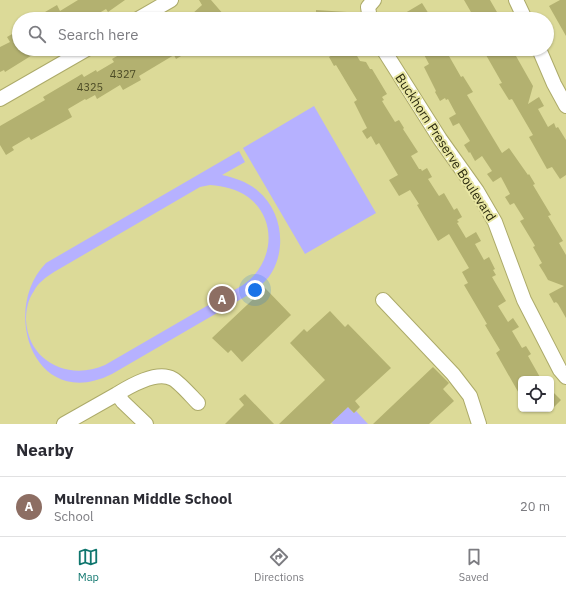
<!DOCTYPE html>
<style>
body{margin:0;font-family:"IBM Plex Sans",sans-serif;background:#f2f2f3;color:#2b2b33}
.controls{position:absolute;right:12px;bottom:12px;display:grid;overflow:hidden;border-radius:6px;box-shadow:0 1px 3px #0004}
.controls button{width:36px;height:36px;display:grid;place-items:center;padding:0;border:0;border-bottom:1px solid #e1e1e2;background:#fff;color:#2b2b33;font:20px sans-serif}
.you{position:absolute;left:255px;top:290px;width:14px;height:14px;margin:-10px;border:3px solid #fff;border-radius:50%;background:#1a73e8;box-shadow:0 0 0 6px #1a73e833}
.badge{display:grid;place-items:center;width:26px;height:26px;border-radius:50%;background:#0f766e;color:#fff;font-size:13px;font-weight:700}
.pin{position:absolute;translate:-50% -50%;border:2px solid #fff;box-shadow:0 1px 4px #0006}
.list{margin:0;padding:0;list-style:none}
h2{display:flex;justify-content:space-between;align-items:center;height:52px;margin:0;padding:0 16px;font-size:17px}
h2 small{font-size:13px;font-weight:400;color:#7c7c81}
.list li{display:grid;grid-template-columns:26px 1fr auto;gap:12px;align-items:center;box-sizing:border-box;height:60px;padding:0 16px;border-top:1px solid #e1e1e2}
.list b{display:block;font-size:15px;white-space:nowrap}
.list p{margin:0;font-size:13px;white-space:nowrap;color:#7c7c81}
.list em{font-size:13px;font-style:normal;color:#7c7c81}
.icon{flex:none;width:22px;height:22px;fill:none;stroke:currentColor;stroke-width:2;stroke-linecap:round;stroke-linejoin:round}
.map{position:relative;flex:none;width:566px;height:424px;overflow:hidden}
.search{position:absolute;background:#fff;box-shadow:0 1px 3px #0004;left:12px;right:12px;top:12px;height:44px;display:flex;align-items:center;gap:10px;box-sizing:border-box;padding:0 14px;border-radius:22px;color:#7c7c81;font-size:15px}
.sheet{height:112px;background:#fff}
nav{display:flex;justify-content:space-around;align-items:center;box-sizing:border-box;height:56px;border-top:1px solid #e1e1e2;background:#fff;font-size:11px;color:#7c7c81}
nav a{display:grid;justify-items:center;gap:2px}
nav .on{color:#0f766e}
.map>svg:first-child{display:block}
.green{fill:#b6b1ff;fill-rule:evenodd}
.building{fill:#b3b170}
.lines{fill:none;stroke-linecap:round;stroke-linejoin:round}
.minor-casing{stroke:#acaa69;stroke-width:16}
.minor{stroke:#fff;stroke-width:14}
.labels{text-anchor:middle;stroke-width:4;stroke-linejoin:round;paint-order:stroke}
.number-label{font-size:11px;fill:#4c4b26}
.street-label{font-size:13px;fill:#2a290e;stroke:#e9e7a4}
</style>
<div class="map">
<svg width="566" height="424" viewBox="0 0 566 424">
<rect width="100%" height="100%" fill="#dcda98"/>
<path class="green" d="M 314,106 L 376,213 L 305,254 L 243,148 Z
M 239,151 L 245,162 L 222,175 C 235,178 248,182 258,191 C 281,210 287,246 272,272 C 267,281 257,289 248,295 L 112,374 C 34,413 0,310 46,263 ZM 210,185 C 224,186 237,189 248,197 C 279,220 273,265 243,285 L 105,365 C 69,381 28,362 26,320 C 26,310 28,299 34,291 C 38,283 46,277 54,272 L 200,187 Z
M 348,407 L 354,413 L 356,411 L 368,424 L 333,424 L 331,422 Z"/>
<path class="building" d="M 78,0 L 125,0 L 108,12 L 106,9 L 89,19 L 46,19 L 48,17 L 45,12 L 57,5 L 60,11 Z
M 199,0 L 211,0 L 224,15 L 219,19 L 196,19 L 192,14 L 202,5 Z
M 464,0 L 490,0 L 501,19 L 475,19 Z
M 560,0 L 566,0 L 566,36 L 549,6 Z
M 422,3 L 432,19 L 395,19 Z
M 316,10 L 347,12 L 347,19 L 316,19 Z
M 19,30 L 19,49 L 42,49 L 5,72 L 4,70 L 0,72 L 0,47 L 10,42 L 7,37 Z
M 129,49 L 193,49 L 176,59 L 174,55 L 139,76 L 141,80 L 123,90 L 120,85 L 97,99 L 95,95 L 86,100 L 85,99 L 68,109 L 72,117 L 31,140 L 29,137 L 12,147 L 14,150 L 6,155 L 0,145 L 0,126 L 45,100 L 43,97 L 82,74 L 84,77 L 96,70 L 97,72 L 114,62 L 112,59 Z
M 329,49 L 353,49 L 360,61 L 366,62 L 370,69 L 372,69 L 387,94 L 382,97 L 384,100 L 382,101 L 385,106 L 395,122 L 399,120 L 404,128 L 403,129 L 418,152 L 411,156 L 419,169 L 421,169 L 422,171 L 427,168 L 432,177 L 428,179 L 437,193 L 439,196 L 444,193 L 454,210 L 457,208 L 462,217 L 457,220 L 459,222 L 457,223 L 466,238 L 476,232 L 481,241 L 475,244 L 484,260 L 489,257 L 495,269 L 493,270 L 496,275 L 492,277 L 506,301 L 498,306 L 508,322 L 513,318 L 519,327 L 512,331 L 522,348 L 526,346 L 531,354 L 528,356 L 541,379 L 521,379 L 521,397 L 496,353 L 500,350 L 485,325 L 487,324 L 464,285 L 468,283 L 462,272 L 469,268 L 449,234 L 438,241 L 417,205 L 419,204 L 410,190 L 399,196 L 389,180 L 398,175 L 379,143 L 376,145 L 371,136 L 367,139 L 362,131 L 367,128 L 354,102 L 357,100 L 336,65 L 334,66 L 329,57 L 332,55 Z
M 421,49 L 445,49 L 461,77 L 463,76 L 473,92 L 467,95 L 502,153 L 509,148 L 528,175 L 529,174 L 535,184 L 533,185 L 551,215 L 548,216 L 563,241 L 559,243 L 566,255 L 566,318 L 558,304 L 556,302 L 554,303 L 549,294 L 564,286 L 548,280 L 544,273 L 539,265 L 542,263 L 533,247 L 535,246 L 534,244 L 520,221 L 524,219 L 514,203 L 510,205 L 505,197 L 510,194 L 501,177 L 493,182 L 487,174 L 492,171 L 482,156 L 475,161 L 470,152 L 469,153 L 464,145 L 470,141 L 459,123 L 453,126 L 449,118 L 456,114 L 448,99 L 446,100 L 445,98 L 440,101 L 435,92 L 436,91 L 424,67 L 429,64 Z
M 495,49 L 512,49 L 533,86 L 528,104 L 539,97 L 544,106 L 538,109 L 548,127 L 554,123 L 556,128 L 558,127 L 566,140 L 566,175 L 560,179 L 552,167 L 547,169 L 529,137 L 533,135 L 512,99 L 509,100 L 499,84 L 502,83 L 486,55 Z
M 265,288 L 291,315 L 242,362 L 231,350 L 228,353 L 212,338 Z
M 330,311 L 345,327 L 348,324 L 391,368 L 355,401 L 360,407 L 354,413 L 348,407 L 330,424 L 279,424 L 325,380 L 290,343 L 304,329 L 307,332 Z
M 433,367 L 449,383 L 443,389 L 454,401 L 429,424 L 373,424 Z
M 551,390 L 561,400 L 551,410 Z
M 245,394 L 274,424 L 225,424 L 244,405 L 239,399 Z"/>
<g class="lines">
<defs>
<path id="minor" d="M 516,0 L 525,19
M 138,19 L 171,0
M 370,19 L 368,7 L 374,0
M 383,49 L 440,139 L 477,191 L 495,222 L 524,300 L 560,370 L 566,377
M 539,49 L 554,84 L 566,106
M 0,99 L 87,49
M 383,300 L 453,374 L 470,396 L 479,424
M 117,394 C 130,386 157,370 173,379 C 180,383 192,397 198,403
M 64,424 L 117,394 L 123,402 L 146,424"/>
</defs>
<use href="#minor" class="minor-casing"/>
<use href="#minor" class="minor"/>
</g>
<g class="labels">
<g class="number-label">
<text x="123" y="78">4327</text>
<text x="90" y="91">4325</text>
</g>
<g class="street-label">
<text transform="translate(446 147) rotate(57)" y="5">Buckhorn Preserve Boulevard</text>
</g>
</g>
</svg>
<div class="controls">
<button><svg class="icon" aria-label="locate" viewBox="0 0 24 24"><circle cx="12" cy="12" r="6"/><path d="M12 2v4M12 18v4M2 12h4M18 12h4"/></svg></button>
</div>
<div class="you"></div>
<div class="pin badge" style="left:222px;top:299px;background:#8d6e63">A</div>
<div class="search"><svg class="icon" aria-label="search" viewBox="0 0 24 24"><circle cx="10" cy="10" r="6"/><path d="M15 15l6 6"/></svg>Search here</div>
</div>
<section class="sheet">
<h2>Nearby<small></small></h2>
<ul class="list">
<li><span class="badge" style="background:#8d6e63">A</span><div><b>Mulrennan Middle School</b><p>School</p></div><em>20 m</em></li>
</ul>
</section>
<nav>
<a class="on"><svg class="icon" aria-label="map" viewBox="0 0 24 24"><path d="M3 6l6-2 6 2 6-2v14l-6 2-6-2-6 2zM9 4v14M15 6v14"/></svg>Map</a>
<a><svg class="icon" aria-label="directions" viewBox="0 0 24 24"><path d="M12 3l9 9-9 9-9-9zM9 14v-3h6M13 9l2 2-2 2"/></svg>Directions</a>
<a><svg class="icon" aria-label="saved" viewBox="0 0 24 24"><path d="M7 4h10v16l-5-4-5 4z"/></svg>Saved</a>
</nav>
